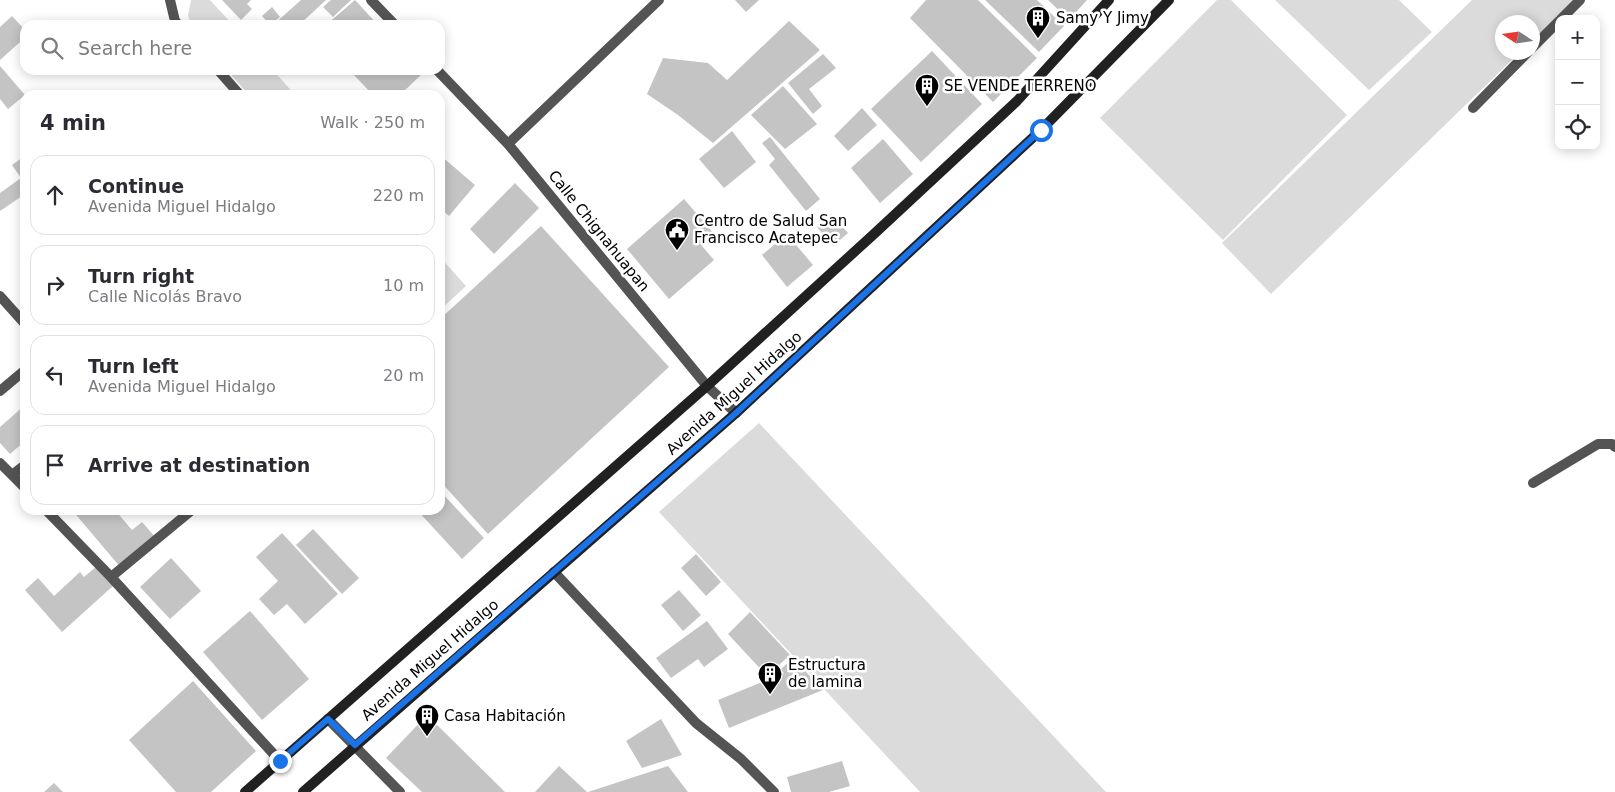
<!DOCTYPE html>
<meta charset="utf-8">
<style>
body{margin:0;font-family:"DejaVu Sans",sans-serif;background:#f7f7f7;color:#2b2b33}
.controls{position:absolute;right:15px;top:15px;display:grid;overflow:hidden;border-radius:10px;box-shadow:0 2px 12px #0003}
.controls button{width:45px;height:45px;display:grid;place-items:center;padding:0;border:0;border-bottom:1px solid #e1e1e2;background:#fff;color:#2b2b33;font:25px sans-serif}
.compass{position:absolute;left:1495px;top:15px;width:45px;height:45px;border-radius:50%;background:#fff;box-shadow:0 2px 12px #0003;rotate:282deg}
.stop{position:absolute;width:15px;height:15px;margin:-11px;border:4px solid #1a73e8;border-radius:50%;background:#fff}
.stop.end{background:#1a73e8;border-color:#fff;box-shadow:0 1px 5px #0008}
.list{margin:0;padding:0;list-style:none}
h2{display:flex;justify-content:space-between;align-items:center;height:65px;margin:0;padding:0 20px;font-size:21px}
h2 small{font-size:16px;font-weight:400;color:#7c7c81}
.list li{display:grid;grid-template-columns:32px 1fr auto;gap:15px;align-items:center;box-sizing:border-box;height:80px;margin:0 10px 10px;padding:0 10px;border:1px solid #e1e1e2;border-radius:15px}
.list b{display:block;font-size:19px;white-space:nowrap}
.list p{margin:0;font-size:16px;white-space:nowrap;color:#7c7c81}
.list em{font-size:16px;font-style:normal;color:#7c7c81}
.icon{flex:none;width:28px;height:28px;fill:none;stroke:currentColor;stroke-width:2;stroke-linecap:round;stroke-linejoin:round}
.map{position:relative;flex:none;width:1615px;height:792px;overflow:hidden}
.search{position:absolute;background:#fff;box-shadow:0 2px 12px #0003;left:20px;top:20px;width:425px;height:55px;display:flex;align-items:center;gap:12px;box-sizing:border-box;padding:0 18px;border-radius:15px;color:#7c7c81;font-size:19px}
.panel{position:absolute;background:#fff;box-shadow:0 2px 12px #0003;left:20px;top:90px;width:425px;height:425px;border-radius:15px}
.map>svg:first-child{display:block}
.green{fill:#dbdbdb}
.building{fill:#c4c4c4}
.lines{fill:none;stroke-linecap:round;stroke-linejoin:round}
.minor{stroke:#545454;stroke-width:10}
.secondary{stroke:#212121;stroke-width:10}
.route{stroke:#1a73e8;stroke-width:6}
.labels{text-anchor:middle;stroke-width:5;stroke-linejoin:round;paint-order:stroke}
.poi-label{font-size:15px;fill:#000;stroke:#fff;text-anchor:start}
.street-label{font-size:15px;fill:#000;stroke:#fff}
</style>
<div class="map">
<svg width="1615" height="792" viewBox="0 0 1615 792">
<rect width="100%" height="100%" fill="#fff"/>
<path class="green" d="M 191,0 L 210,0 L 233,25 L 192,25 L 188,16 Z
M 1217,0 L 1231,0 L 1347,115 L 1223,240 L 1100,118 Z
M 1275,0 L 1399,0 L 1432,32 L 1369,90 Z
M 1472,0 L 1573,0 L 1533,40 L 1532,22 L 1502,22 L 1502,52 L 1519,53 L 1271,294 L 1222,243 Z
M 227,70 L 273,70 L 295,95 L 249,95 Z
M 440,257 L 466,286 L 440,310 Z
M 759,423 L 1106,792 L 920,792 L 659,512 Z"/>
<path class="building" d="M 222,0 L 251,0 L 247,4 L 252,9 L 241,20 Z
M 301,0 L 326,0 L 299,25 L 273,25 Z
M 331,0 L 351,0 L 333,17 L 323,7 Z
M 355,0 L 378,25 L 326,25 Z
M 735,0 L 759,0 L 746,12 Z
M 926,0 L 978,0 L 1037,58 L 993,102 L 910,18 Z
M 985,0 L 1037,0 L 1064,26 L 1039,52 Z
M 1048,0 L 1087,0 L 1069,20 Z
M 272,7 L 280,17 L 270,25 L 262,16 Z
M 12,16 L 25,30 L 25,47 L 20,42 L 0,60 L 0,27 Z
M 789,21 L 820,50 L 713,143 L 678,115 L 647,94 L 663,58 L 708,63 L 727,80 Z
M 932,51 L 982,104 L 921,162 L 871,109 Z
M 823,54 L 836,68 L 809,89 L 822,106 L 813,114 L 788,83 Z
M 0,66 L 25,95 L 8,109 L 0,99 Z
M 355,70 L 420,70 L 423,73 L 400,95 L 373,95 L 352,73 Z
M 783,86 L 817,124 L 785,149 L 751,115 Z
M 862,108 L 877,125 L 848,151 L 834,136 Z
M 732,131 L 756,162 L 724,188 L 699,159 Z
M 770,137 L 820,199 L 806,211 L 769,165 L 775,159 L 762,143 Z
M 883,139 L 913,174 L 880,203 L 851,168 Z
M 440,155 L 475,185 L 449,216 L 440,208 Z
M 23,157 L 25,159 L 25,194 L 0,211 L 0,193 L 21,178 L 12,165 Z
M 515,183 L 539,208 L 494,254 L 470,229 Z
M 684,199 L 715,235 L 702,246 L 714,260 L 669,299 L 627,249 Z
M 831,214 L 848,233 L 833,246 L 817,227 Z
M 541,226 L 669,367 L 488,534 L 440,481 L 440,319 Z
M 787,234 L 813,265 L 787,287 L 762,255 Z
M 25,405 L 25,441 L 10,454 L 0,443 L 0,427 Z
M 440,491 L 484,538 L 462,559 L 417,510 L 440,510 Z
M 72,510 L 115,510 L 132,530 L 142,522 L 156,538 L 121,568 Z
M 313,529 L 359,578 L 342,594 L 296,545 Z
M 282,533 L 338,594 L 305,624 L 287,604 L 274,615 L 259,599 L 278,581 L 256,557 Z
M 696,554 L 721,582 L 706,596 L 681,568 Z
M 171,558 L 201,591 L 170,619 L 140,587 Z
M 97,566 L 114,585 L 62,632 L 25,590 L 38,578 L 54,596 L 80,572 L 84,577 Z
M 679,590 L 701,615 L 683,631 L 661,605 Z
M 250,611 L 309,679 L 262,720 L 203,652 Z
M 750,612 L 790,655 L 767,676 L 728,634 Z
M 707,621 L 728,649 L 704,667 L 698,659 L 671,678 L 656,658 Z
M 793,658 L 823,690 L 729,728 L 718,700 L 784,673 L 780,670 Z
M 193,681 L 256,751 L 211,792 L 176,792 L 129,740 Z
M 427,715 L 505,792 L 422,792 L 386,758 Z
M 661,719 L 682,755 L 642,768 L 626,741 Z
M 842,761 L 850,786 L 829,792 L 791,792 L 787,777 Z
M 559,766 L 587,792 L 535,792 Z
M 668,766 L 688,792 L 588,792 Z
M 54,783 L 63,792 L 44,792 Z"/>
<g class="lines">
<path class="minor" d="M 170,0 L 175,21 L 179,25
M 371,0 L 395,25
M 1561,19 L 1580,0
M 1532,48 L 1559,21
M 218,70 L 240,95
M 437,70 L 508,144 L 707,386 L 736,413
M 1473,108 L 1528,52
M 508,144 L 659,0
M 0,296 L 25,324
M 0,391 L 25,370
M 0,463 L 25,488
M 12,475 L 25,465
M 1533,483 L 1598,444 L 1612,444 L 1615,447
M 46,510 L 111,577 L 280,761
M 554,572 L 696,723 L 741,759 L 774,792
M 111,577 L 192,510
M 328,719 L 400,792"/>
<path class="secondary" d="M 245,792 L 707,386 L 874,234 L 1017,101 L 1109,0
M 303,792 L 736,413 L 1041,130 L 1169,0"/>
</g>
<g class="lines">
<path class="route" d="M 280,761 L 328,719 L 355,745 L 736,413 L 1041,130"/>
</g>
<defs>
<symbol id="building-pin" viewBox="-11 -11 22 30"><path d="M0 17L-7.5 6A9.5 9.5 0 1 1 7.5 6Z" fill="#000" stroke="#fff"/><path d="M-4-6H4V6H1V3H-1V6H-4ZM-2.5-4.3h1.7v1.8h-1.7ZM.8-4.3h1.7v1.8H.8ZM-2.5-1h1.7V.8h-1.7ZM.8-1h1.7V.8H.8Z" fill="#fff"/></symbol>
<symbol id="civic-pin" viewBox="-11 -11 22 30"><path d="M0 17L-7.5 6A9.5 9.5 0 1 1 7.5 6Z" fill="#000" stroke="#fff"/><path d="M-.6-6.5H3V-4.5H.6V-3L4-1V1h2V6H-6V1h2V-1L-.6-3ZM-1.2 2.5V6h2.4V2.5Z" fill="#fff"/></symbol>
</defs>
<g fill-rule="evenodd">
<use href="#building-pin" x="1024" y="4" width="28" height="38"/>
<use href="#building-pin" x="913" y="72" width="28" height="38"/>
<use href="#civic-pin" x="663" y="216" width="28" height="38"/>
<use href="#building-pin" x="756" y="660" width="28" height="38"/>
<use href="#building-pin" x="413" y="702" width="28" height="38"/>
</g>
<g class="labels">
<g class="poi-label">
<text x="1056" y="23">Samy Y Jimy</text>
<text x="944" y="91">SE VENDE TERRENO</text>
<text x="694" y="226">Centro de Salud San<tspan x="694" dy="17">Francisco Acatepec</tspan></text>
<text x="788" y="670">Estructura<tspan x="788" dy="17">de lamina</tspan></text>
<text x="444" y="721">Casa Habitación</text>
</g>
<g class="street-label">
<text transform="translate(599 231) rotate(51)" y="5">Calle Chignahuapan</text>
<text transform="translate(734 393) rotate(-42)" y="5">Avenida Miguel Hidalgo</text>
<text transform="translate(430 660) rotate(-41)" y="5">Avenida Miguel Hidalgo</text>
</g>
</g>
</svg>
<div class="controls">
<button>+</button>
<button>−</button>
<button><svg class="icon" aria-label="locate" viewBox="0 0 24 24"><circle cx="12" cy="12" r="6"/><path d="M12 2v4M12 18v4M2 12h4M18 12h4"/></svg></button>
</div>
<svg class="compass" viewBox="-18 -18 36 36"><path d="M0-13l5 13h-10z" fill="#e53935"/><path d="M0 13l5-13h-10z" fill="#7c7c81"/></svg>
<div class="stop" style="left:1041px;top:130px"></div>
<div class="stop end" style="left:280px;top:761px"></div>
<div class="search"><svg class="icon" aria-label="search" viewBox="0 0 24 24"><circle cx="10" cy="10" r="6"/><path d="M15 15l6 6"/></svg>Search here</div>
<section class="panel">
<h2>4 min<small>Walk · 250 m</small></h2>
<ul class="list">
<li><svg class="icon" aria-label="ahead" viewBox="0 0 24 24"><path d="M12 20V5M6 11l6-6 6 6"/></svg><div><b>Continue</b><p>Avenida Miguel Hidalgo</p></div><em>220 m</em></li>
<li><svg class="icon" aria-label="right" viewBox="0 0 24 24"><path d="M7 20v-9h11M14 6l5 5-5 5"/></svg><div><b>Turn right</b><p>Calle Nicolás Bravo</p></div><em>10 m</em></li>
<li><svg class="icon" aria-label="left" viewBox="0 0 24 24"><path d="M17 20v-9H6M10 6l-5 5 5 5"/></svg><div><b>Turn left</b><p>Avenida Miguel Hidalgo</p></div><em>20 m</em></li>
<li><svg class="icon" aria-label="arrive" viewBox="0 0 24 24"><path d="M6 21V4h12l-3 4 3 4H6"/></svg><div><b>Arrive at destination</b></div></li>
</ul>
</section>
</div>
